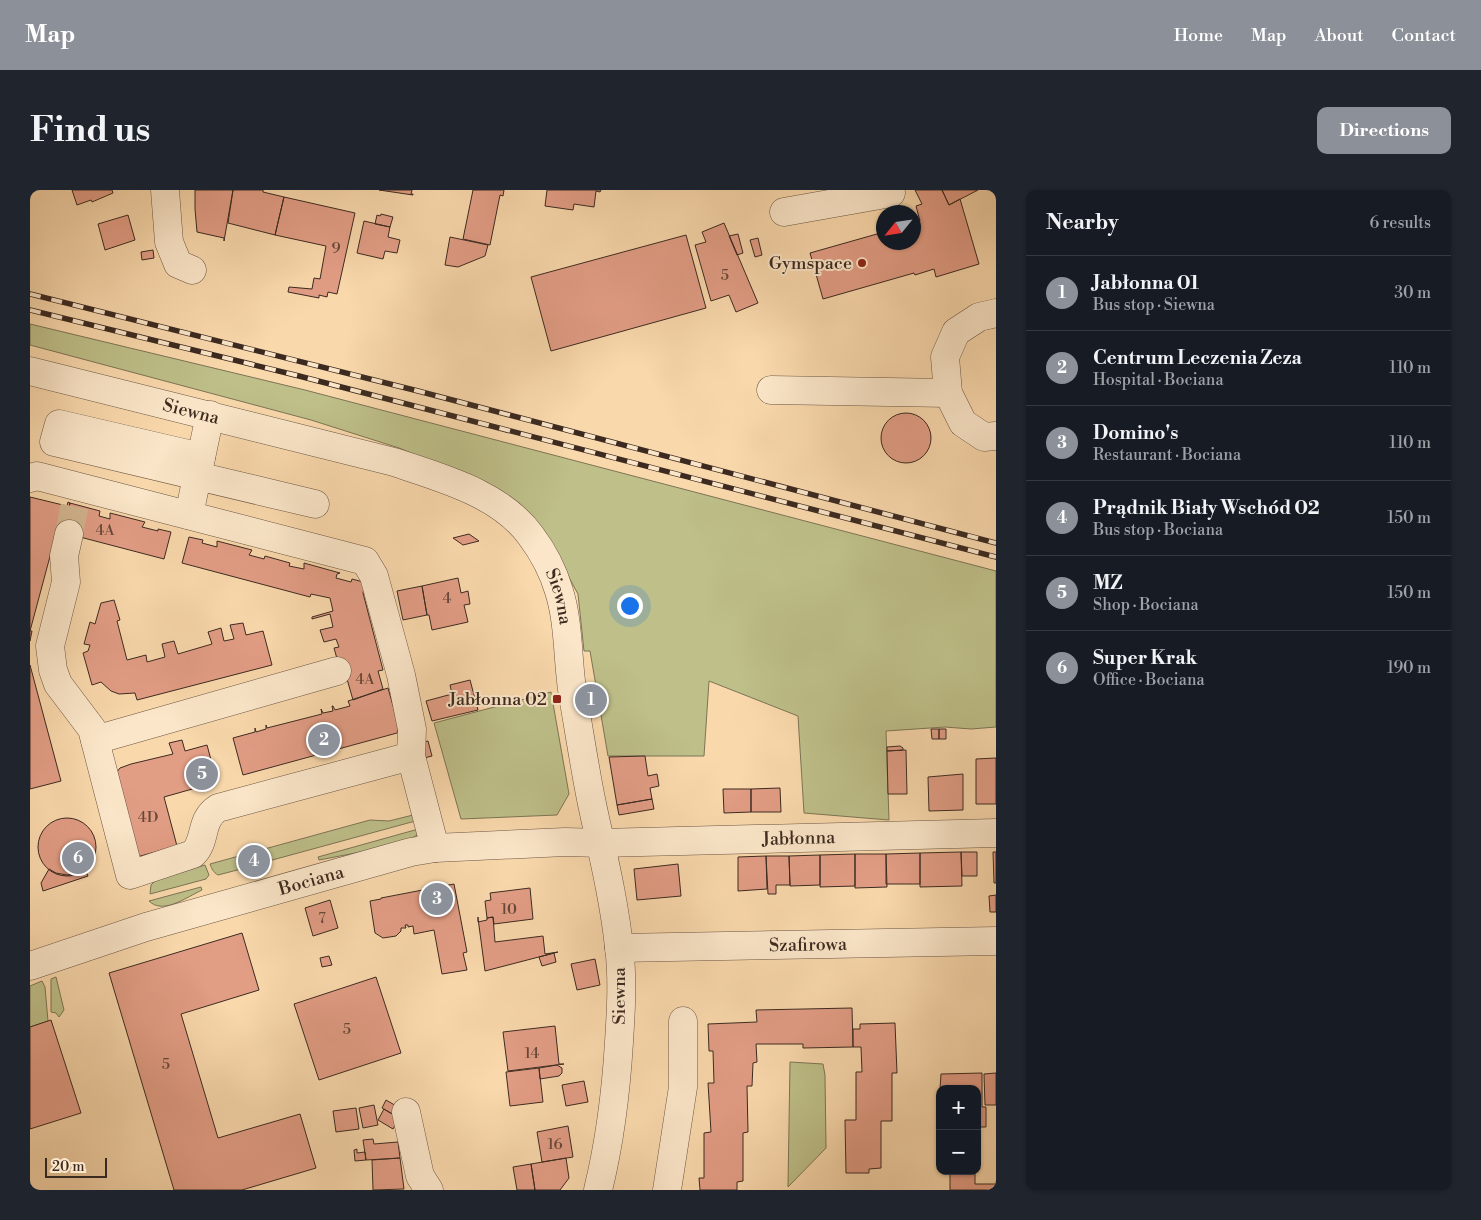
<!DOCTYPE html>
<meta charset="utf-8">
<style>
body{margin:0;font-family:"Libre Bodoni",serif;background:#20242c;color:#f1f3f6}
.controls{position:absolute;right:15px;bottom:15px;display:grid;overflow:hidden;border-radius:10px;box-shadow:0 1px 4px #0004}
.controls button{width:45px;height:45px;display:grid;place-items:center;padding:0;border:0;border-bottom:1px solid #363941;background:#171b24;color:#f1f3f6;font:25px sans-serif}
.compass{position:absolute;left:846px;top:15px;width:45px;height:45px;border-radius:50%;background:#171b24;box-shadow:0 1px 4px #0004;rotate:240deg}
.scale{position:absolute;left:15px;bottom:12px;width:62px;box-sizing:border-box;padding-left:5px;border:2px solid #3c2a20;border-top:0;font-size:14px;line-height:18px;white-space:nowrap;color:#3c2a20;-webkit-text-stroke:4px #fbe6c9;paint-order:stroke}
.you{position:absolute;left:599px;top:415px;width:18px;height:18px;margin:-12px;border:4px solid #fff;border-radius:50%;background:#1a73e8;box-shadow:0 0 0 8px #1a73e833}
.badge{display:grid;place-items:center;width:32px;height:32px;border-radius:50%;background:#8c9099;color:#fff;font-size:16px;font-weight:700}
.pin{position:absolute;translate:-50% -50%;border:2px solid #fff;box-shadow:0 1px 5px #0006}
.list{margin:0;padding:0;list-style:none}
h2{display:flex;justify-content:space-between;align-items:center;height:65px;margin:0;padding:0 20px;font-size:21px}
h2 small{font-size:16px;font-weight:400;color:#9ea1a6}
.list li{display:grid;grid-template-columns:32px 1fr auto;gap:15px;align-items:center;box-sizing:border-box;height:75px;padding:0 20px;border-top:1px solid #363941}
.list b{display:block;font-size:19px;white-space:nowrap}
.list p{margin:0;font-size:16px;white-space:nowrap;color:#9ea1a6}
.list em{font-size:16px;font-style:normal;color:#9ea1a6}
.map{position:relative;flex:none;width:966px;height:1000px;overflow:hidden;border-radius:10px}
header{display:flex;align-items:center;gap:30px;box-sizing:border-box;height:70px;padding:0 25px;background:#8c9099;color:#fff}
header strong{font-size:24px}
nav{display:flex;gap:28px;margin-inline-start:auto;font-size:18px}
.intro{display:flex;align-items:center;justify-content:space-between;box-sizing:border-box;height:120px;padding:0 30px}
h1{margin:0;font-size:35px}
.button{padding:12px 22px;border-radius:10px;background:#8c9099;color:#fff;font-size:18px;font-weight:700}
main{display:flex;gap:30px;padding:0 30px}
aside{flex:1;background:#171b24;border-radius:10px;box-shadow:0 1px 4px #0004}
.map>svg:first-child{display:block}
.green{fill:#bebf89;stroke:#7d7454}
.building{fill:#e29d85;stroke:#3c2a20}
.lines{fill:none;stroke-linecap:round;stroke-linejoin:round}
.minor-tunnel{stroke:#d3b590;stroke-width:28;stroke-dasharray:28 14;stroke-linecap:butt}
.minor-casing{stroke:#6b5643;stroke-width:29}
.minor{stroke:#fbe6c9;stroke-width:28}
.rail-casing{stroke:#3c2a20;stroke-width:5.5}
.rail{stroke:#fbe6c9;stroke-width:4;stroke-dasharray:11;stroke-linecap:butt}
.poi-dot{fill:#8f2418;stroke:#fbe6c9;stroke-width:2}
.labels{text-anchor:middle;stroke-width:4;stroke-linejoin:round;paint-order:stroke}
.number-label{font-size:15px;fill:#664739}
.poi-label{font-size:18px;fill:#3c2a20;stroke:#fbe6c9;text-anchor:end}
.street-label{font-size:18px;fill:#3c2a20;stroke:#fbe6c9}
</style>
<header>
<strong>Map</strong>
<nav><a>Home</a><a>Map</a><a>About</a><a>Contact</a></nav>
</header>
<div class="intro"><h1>Find us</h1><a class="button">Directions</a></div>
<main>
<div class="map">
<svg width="966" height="1000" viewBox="0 0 966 1000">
<rect width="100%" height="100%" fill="#f9d8ac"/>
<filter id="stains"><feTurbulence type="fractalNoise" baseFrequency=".004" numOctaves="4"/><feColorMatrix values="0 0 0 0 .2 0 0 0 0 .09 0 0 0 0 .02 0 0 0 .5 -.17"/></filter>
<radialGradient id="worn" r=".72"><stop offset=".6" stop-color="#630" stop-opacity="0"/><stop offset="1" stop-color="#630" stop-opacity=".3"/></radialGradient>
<path class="green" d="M 0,134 L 275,200 L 966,381 L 966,537 L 941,539 L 915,537 L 856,541 L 859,630 L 774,623 L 768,526 L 679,491 L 674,566 L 578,566 L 560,461 L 554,461 L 548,404 L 512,338 L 453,293 L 369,258 L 281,230 L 0,155 Z
M 521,502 L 539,604 L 527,625 L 431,629 L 404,533 Z
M 387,624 L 389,630 L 235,672 L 233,665 L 213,670 L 215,678 L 188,685 C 183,682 182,679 180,674 L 340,630 L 359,631 Z
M 392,638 L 389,644 L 382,648 L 336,661 L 289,670 L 288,667 Z
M 175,675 L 179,685 L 176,689 L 120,704 L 121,695 L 126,690 Z
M 171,697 L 172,700 C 157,707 133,725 119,711 Z
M 26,787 L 34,820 L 29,827 L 26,823 L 21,822 L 21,789 Z
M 12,791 L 15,797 L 18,831 L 0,837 L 0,796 Z
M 760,872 L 793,874 L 795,885 L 796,958 L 758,997 Z"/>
<path class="building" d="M 42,0 L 82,0 L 83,3 L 62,12 L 61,10 L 47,15 Z
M 165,0 L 203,0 L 194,51 L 194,48 L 167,42 L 165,19 Z
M 203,0 L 233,0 L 233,2 L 254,7 L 245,45 L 198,33 Z
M 349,0 L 382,0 L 381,4 L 383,4 L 383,5 Z
M 443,0 L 474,0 L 473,6 L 470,5 L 460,55 L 433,49 Z
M 517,0 L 571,0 L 570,2 L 566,1 L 564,17 L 544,14 L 543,20 L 515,16 Z
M 885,0 L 912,0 L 919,15 L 930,9 L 949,74 L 906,87 L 904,79 L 885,85 L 884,83 L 793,109 L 780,63 L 854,42 L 854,52 L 884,52 L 884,33 L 890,31 L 886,16 L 892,14 Z
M 912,0 L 948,0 L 919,15 Z
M 254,7 L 325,23 L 307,104 L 298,102 L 297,107 L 289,105 L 289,108 L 258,102 L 259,97 L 282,99 L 284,88 L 290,89 L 296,56 L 245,45 Z
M 351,24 L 363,27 L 360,37 L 345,34 L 347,25 L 350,26 Z
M 98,25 L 105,50 L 75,60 L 68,34 Z
M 334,31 L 360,37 L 358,47 L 370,50 L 367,63 L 355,61 L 353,69 L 327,63 Z
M 694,33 L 728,113 L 706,122 L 699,105 L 681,111 L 665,55 L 676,52 L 672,42 Z
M 708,44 L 713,63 L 707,65 L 699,46 Z
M 656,45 L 676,118 L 521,161 L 501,87 Z
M 420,47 L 458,55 L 455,66 L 428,77 L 415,75 Z
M 728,48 L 732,65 L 725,67 L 720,50 Z
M 123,60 L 124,68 L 112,70 L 111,62 Z
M851 248a25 25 0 1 1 50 0a25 25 0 1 1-50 0Z
M 0,307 L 37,316 L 38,312 L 40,313 L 36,330 L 30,329 L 0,441 L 2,441 L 0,451 Z
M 40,313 L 70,321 L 69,326 L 80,329 L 80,323 L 115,332 L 112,337 L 128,341 L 128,339 L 141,342 L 134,369 L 27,341 L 30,329 L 36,330 Z
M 439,344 L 449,351 L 433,355 L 423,348 Z
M 159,347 L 173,350 L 172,353 L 187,357 L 187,351 L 222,360 L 219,365 L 234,369 L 235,366 L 260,373 L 259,376 L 274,379 L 274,373 L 310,383 L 307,384 L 306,388 L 321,392 L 322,389 L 337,393 L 335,394 L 333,403 L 353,480 L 348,481 L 353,499 L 323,510 L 317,489 L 313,490 L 304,458 L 309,457 L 306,449 L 294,452 L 290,440 L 303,437 L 300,424 L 282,429 L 282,427 L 303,421 L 300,408 L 281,404 L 280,407 L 152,373 Z
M 428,388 L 431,403 L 438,401 L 440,414 L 434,415 L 438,432 L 402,440 L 399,425 L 397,425 L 392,396 Z
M 392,396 L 397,425 L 373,430 L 367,401 Z
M 84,410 L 90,430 L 87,431 L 97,470 L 116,465 L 117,472 L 135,467 L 132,454 L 144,451 L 148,464 L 182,454 L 178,442 L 191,438 L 194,451 L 204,449 L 200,435 L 213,433 L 216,445 L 233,441 L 242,475 L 107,510 L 105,503 L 89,504 L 81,501 L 71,492 L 62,495 L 53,463 L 58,461 L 60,455 L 54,454 L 60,432 L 65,434 L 71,413 Z
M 0,475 L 31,591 L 0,599 Z
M 440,490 L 448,520 L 402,531 L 396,511 L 422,504 L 420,495 Z
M 358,498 L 369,537 L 367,543 L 213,585 L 203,548 L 225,542 L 225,538 L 226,542 L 236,539 L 236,535 L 237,538 L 292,524 L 291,519 L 293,523 L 303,521 L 302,516 L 303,516 L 305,520 L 320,516 L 318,511 Z
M 901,539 L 909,539 L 909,549 L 902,549 Z
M 909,539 L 916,539 L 916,549 L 909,549 Z
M 152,550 L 155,561 L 177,555 L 187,592 L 134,607 L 147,656 L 107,667 L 86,583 L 90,578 L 101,574 L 143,564 L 139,553 Z
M 398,551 L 402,566 L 394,568 L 390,553 Z
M 870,556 L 873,558 L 873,560 L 857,561 L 857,557 Z
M 876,560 L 877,604 L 858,604 L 857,561 Z
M 615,566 L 618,586 L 627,584 L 629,596 L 620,598 L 622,609 L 587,615 L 579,567 Z
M 966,568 L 966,614 L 946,614 L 946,569 Z
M 933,584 L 933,620 L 899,621 L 898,587 Z
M 750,598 L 751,622 L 721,622 L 721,599 Z
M 693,599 L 721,599 L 721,622 L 694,623 Z
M 622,609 L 624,619 L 589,625 L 587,615 Z
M8 657a29 29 0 1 1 58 0a29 29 0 1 1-58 0Z
M 931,662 L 947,662 L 947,686 L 932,686 Z
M 931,662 L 932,696 L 890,697 L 890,663 Z
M 963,662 L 966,662 L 966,693 L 964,693 Z
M 890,663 L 890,694 L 856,694 L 856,664 Z
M 825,664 L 825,696 L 790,697 L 790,665 Z
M 825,664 L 856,664 L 857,697 L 825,698 Z
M 790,665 L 790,695 L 760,696 L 759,666 Z
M 736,666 L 759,666 L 760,695 L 746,695 L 746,704 L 738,704 Z
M 736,666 L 737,699 L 708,701 L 708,667 Z
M 648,674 L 651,706 L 607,710 L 604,679 Z
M 19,679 L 26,683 L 37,685 L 46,684 L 55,679 L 58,686 L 13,701 L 11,693 Z
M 424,694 L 437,762 L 433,763 L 437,780 L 412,784 L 404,740 L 384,744 L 383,736 L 378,737 L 378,735 L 375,735 L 376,738 L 371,738 L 371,741 L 366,746 L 353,748 L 345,743 L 340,711 L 351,709 L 351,708 Z
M 500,698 L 503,729 L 464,734 L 463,727 L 457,728 L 455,711 L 461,710 L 460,703 Z
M 966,705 L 966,722 L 960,722 L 959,706 Z
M 300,710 L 308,738 L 283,746 L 275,718 Z
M 448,727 L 448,732 L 457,730 L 457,728 L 463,727 L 465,752 L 513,746 L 515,764 L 528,762 L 455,781 L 448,728 Z
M 212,743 L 229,800 L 151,824 L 188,948 L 270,924 L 286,978 L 212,1000 L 144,1000 L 79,783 Z
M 524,763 L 526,772 L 512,776 L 509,767 Z
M 299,766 L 302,775 L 292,777 L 290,768 Z
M 565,769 L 570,795 L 547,800 L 541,774 Z
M 346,787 L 371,863 L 289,890 L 264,814 Z
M 822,818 L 823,857 L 773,858 L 773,854 L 726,854 L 727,872 L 723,873 L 722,896 L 717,896 L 718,942 L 713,943 L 713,991 L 707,992 L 707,1000 L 670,1000 L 669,988 L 674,988 L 674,943 L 681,942 L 678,893 L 684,893 L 683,861 L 679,861 L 678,834 L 727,832 L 726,820 Z
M 21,830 L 51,923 L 0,939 L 0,837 Z
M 865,833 L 867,883 L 862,883 L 862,931 L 851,931 L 851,978 L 839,979 L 839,983 L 816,983 L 815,930 L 826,930 L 826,882 L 832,882 L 831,857 L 823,857 L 823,839 L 830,839 L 830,834 Z
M 525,836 L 529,874 L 534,874 L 478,881 L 473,842 Z
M 527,875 L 532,878 L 532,883 L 529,886 L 510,889 L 509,878 Z
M 509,878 L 513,912 L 480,916 L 476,882 Z
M 952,883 L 952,917 L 956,917 L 956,937 L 947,937 L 947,899 L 910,899 L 911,884 Z
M 966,883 L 966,915 L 955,915 L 954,884 Z
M 554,891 L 558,912 L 536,916 L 532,895 Z
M 356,910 L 368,917 L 364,925 L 352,918 Z
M 344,915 L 348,935 L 333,938 L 329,918 Z
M 326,918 L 329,939 L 306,942 L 303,921 Z
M 354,919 L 369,928 L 363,939 L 348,930 Z
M 538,936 L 543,967 L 512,972 L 507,942 Z
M 343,949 L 344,954 L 368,952 L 370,968 L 336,970 L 333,950 Z
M 327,959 L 327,963 L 335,962 L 336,970 L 325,971 L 324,960 Z
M 370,968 L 374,999 L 343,1000 L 342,970 Z
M 536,968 L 539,988 L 530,1000 L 505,1000 L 501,974 Z
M 501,974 L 505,1000 L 487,1000 L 483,977 Z
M 945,982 L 945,994 L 966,994 L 966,1000 L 920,1000 L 920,983 Z"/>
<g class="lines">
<path class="minor-tunnel" d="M 39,344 L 45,314"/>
<defs>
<g id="minor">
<path d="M 135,0 L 139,52 L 148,74 L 162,80"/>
<path d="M 754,22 L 861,3"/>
<path d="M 966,123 L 949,127 L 926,142 L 915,167 L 918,203 L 933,233 L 954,247 L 966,246"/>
<path id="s1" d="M 0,181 L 364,272 C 411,288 470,303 501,346 C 513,362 523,381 529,401 C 540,436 537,476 544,512 C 550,546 555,580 562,614 C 572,661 584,709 589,757 C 593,788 591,821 589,852 C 586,902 580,951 568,1000"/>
<path d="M 741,200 L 918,203"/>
<path d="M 171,267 L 29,234 L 24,252 L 285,314"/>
<path d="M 0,288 L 7,286 L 335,371 L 344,386 L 371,485 L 382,539 L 381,566 L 405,658"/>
<path d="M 159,325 L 180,225"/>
<path d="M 39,344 L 34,366 L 36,392 L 20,456 L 23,480 L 28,494 L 62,539 L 100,685 L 163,664 C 177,651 169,630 188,618 L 381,566"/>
<path d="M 65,550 L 307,481"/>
<path id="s2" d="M 589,758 L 966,751"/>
<path id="s3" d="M 0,776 L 116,737 L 381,662 L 405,658 L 535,652 L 571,653 L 966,643"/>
<path d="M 376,922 L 390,986 L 399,1000"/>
<path d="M 637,1000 L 653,897 L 653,831"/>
</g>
</defs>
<use href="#minor" class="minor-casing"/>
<use href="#minor" class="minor"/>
<defs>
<path id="rail" d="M 0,104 L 388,201 L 966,353
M 0,120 L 269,186 L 966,367"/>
</defs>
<use href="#rail" class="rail-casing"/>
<use href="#rail" class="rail"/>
</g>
<g class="poi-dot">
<circle cx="832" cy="73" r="5"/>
<rect x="522" y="504" width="10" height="10" rx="2.5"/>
</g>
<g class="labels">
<g class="number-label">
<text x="306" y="63">9</text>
<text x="695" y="90">5</text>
<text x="75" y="345">4A</text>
<text x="417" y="413">4</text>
<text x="335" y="494">4A</text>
<text x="118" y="632">4D</text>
<text x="479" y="724">10</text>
<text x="292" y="733">7</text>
<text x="317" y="844">5</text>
<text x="502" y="868">14</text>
<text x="136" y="879">5</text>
<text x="525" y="959">16</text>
</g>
<g class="poi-label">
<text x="822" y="79">Gymspace</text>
<text x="517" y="515">Jabłonna 02</text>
</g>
<g class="street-label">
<text dy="6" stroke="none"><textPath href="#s1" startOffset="166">Siewna</textPath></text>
<text dy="6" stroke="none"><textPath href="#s1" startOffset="601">Siewna</textPath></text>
<text dy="6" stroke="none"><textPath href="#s3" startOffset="786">Jabłonna</textPath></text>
<text dy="6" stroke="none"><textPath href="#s3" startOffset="294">Bociana</textPath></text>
<text dy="6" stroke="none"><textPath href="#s2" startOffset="189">Szafirowa</textPath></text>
<text transform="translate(589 806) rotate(-90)" y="6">Siewna</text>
</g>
</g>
<rect width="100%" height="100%" filter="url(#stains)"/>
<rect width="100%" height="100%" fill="url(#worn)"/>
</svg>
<div class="controls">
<button>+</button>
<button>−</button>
</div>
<svg class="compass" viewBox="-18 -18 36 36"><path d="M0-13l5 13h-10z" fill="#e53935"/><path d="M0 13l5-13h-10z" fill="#9ea1a6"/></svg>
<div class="scale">20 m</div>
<div class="you"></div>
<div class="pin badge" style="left:561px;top:510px">1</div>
<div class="pin badge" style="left:294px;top:550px">2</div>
<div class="pin badge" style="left:407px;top:709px">3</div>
<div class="pin badge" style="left:224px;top:671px">4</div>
<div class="pin badge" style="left:172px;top:584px">5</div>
<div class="pin badge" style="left:48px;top:668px">6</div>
</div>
<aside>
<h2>Nearby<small>6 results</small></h2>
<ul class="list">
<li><span class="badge">1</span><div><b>Jabłonna 01</b><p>Bus stop · Siewna</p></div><em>30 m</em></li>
<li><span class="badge">2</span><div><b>Centrum Leczenia Zeza</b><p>Hospital · Bociana</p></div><em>110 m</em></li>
<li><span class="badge">3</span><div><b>Domino's</b><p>Restaurant · Bociana</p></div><em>110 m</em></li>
<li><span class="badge">4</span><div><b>Prądnik Biały Wschód 02</b><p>Bus stop · Bociana</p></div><em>150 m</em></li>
<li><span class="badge">5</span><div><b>MZ</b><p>Shop · Bociana</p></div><em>150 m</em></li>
<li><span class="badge">6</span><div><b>Super Krak</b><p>Office · Bociana</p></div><em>190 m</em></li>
</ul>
</aside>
</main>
